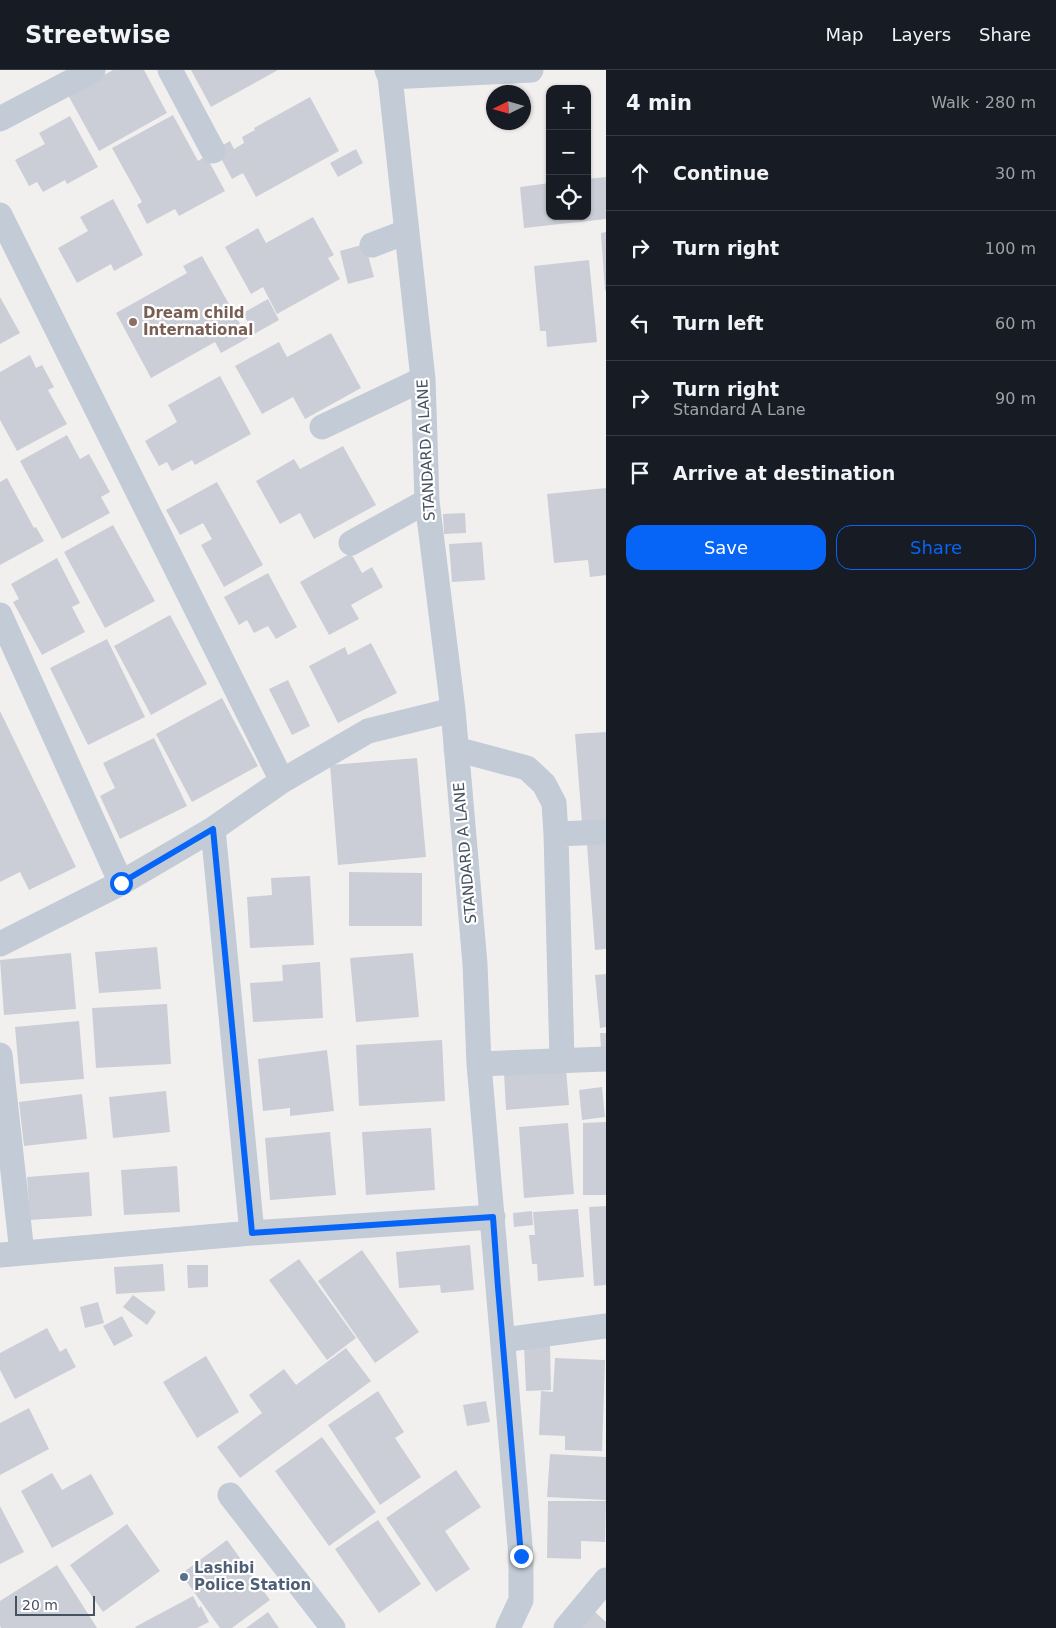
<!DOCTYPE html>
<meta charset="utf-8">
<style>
body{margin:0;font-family:"DejaVu Sans",sans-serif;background:#242831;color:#f1f3f6}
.controls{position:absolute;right:15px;top:15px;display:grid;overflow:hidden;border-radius:10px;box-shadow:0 1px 4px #0004}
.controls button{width:45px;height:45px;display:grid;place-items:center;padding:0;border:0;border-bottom:1px solid #363941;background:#171b24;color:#f1f3f6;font:25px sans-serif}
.compass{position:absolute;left:486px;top:15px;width:45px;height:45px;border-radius:50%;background:#171b24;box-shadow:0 1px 4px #0004;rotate:265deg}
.scale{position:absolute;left:15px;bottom:12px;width:80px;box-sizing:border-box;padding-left:5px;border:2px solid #46525f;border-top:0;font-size:14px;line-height:18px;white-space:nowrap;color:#46525f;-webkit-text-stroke:4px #fff;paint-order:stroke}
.stop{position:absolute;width:15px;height:15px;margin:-11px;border:4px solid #0665f6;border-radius:50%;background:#fff}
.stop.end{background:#0665f6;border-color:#fff;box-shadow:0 1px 5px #0008}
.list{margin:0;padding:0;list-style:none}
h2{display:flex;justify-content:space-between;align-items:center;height:65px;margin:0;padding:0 20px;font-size:21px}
h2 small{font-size:16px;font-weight:400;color:#9ea1a6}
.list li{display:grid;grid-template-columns:32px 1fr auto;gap:15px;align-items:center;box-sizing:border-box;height:75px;padding:0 20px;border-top:1px solid #363941}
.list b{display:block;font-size:19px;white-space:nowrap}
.list p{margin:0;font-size:16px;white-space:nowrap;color:#9ea1a6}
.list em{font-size:16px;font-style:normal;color:#9ea1a6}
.actions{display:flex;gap:10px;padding:15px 20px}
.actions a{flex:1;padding:11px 0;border:1px solid #0665f6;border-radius:15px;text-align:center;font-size:18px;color:#0665f6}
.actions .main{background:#0665f6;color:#fff}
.icon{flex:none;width:28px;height:28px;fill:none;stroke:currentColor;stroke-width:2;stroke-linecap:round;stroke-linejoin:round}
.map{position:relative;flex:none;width:606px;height:1558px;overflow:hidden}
header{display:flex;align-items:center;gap:30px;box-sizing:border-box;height:70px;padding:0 25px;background:#171b24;border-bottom:1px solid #363941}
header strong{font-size:24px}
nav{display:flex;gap:28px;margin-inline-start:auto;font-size:18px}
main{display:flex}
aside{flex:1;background:#171b24}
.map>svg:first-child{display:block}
.building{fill:#cbced6}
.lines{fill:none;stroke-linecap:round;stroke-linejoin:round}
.minor{stroke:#c2cbd6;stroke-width:25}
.route{stroke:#0665f6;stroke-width:6}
.education-dot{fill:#8d6e63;stroke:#fff;stroke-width:2}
.service-dot{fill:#5c6f8a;stroke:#fff;stroke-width:2}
.labels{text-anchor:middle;stroke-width:4.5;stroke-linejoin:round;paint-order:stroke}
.education-label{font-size:15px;font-weight:bold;fill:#785e54;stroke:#fff;text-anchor:start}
.street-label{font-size:15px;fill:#46525f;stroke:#fff}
.service-label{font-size:15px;font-weight:bold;fill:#4e5e75;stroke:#fff;text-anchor:start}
</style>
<header>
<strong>Streetwise</strong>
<nav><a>Map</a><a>Layers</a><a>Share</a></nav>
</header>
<main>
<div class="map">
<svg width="606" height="1558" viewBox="0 0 606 1558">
<rect width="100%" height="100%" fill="#f2f0ef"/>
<path class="building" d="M 113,0 L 144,0 L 167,43 L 99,81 L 68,25 Z
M 191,0 L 278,0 L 211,37 Z
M 310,27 L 339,81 L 256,127 L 243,103 L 232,109 L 216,79 L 230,71 L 234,79 L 244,73 L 242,67 L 255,60 L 254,58 Z
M 173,45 L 198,91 L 206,86 L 225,121 L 179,146 L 175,139 L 147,154 L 137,135 L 142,132 L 112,78 Z
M 70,46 L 98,97 L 67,114 L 65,110 L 43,122 L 37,112 L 29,116 L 15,90 L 45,74 L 39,63 Z
M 356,79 L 363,93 L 338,107 L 330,93 Z
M 606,107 L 606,149 L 524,158 L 520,117 L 550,113 L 550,146 L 587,146 L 587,109 Z
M 113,129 L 143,185 L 114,201 L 111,194 L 77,213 L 58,178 L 88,161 L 80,147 Z
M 313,147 L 334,185 L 328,188 L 340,209 L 277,244 L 263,217 L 251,224 L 225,177 L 258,158 L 266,173 Z
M 606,162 L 606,220 L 605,221 L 601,163 Z
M 365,174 L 374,207 L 348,214 L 340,181 Z
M 202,186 L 248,268 L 221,283 L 215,272 L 151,308 L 116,243 L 187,203 L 183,196 Z
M 589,190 L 597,272 L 547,277 L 546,261 L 540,261 L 534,196 Z
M 0,227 L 20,263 L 0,274 Z
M 268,229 L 279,250 L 254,264 L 243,243 Z
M 331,263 L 361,318 L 305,349 L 293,327 L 262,344 L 235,296 L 279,272 L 287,287 Z
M 30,285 L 36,298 L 42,295 L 54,317 L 48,320 L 67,354 L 17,381 L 0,350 L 0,302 Z
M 220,306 L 251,364 L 195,395 L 192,390 L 172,401 L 167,392 L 159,396 L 145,371 L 177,352 L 168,335 Z
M 67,365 L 80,389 L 89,384 L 110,422 L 101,427 L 110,443 L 62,469 L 20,391 Z
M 343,376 L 376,435 L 314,469 L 300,443 L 280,454 L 256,411 L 294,389 L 300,399 Z
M 7,408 L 34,458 L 36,457 L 44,471 L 0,495 L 0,412 Z
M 217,412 L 263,495 L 224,517 L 201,475 L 212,469 L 203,453 L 180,465 L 166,440 Z
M 606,418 L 606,505 L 590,507 L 588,490 L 554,493 L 547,424 Z
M 465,443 L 466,463 L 444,464 L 443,444 Z
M 113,455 L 155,531 L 105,558 L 64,482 Z
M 482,472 L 485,510 L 452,512 L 449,474 Z
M 351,483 L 362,503 L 372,497 L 383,517 L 351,535 L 359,549 L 329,565 L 300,512 Z
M 57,488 L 80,533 L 72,537 L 85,562 L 42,585 L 13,532 L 19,529 L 11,514 Z
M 268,503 L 297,557 L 276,569 L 268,556 L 254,563 L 247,550 L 239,555 L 224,527 Z
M 170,545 L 207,614 L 151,645 L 114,576 Z
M 107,569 L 145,647 L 88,675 L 50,598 Z
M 371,573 L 397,623 L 338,653 L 309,596 L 345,577 L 348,585 Z
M 288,610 L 310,656 L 292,665 L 269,619 Z
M 222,628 L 258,696 L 192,732 L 156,664 Z
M 0,641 L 76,797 L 29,820 L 20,802 L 0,812 Z
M 606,662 L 606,750 L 582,752 L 575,664 Z
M 154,668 L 187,736 L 120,769 L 100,726 L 115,718 L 103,693 Z
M 417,688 L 426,787 L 338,795 L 330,695 Z
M 606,774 L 606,879 L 595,880 L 587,775 Z
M 349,802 L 422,803 L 422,856 L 349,856 Z
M 310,806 L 314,875 L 250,878 L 247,827 L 272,825 L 271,808 Z
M 157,877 L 161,919 L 99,923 L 95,882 Z
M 71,883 L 76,939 L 4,945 L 0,890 Z
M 413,883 L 419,947 L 356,952 L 350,888 Z
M 320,892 L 323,948 L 253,952 L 250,913 L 283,911 L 282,895 Z
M 606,904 L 606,957 L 600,958 L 595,905 Z
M 167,934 L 171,994 L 96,998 L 92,938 Z
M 79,951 L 84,1009 L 20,1014 L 15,957 Z
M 600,963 L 606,963 L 606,978 L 601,979 Z
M 442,970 L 445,1031 L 359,1036 L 356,975 Z
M 327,980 L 334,1041 L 290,1046 L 290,1038 L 263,1041 L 258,989 Z
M 566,999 L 569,1035 L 506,1040 L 504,1003 Z
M 602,1017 L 605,1047 L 582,1050 L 579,1020 Z
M 166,1021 L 170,1062 L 113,1068 L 109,1027 Z
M 82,1024 L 87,1069 L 24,1076 L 19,1032 Z
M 606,1052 L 606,1125 L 583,1125 L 583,1053 Z
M 568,1053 L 574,1124 L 524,1128 L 519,1057 Z
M 431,1058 L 435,1120 L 366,1125 L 362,1062 Z
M 330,1062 L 336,1125 L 270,1130 L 265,1068 Z
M 177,1096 L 180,1142 L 124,1145 L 121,1100 Z
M 89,1102 L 92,1146 L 30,1150 L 27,1107 Z
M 606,1136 L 606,1215 L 594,1216 L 589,1137 Z
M 578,1139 L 584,1207 L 538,1211 L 537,1194 L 532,1194 L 529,1165 L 535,1165 L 533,1142 Z
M 532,1141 L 533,1155 L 514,1157 L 513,1143 Z
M 470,1175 L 474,1220 L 441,1223 L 440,1215 L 399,1218 L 396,1182 Z
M 362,1180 L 419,1262 L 375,1293 L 318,1211 Z
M 299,1189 L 356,1268 L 327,1290 L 269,1210 Z
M 163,1194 L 165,1221 L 116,1224 L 114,1197 Z
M 187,1195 L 208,1195 L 208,1217 L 188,1218 Z
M 133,1225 L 156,1242 L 147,1255 L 123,1237 Z
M 98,1232 L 104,1253 L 85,1258 L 80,1237 Z
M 122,1246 L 133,1266 L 114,1276 L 103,1256 Z
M 47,1258 L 60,1282 L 66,1278 L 76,1297 L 15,1329 L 0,1300 L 0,1283 Z
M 550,1273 L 551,1320 L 526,1321 L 524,1275 Z
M 346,1278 L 371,1311 L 240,1408 L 217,1377 L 262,1343 L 249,1325 L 284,1299 L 296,1315 Z
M 206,1286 L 239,1342 L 197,1368 L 163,1312 Z
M 555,1288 L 605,1290 L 602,1381 L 565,1380 L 565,1366 L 539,1365 L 541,1321 L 553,1322 Z
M 378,1321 L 404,1362 L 395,1368 L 421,1407 L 380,1435 L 328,1355 Z
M 486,1331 L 490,1352 L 467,1356 L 463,1335 Z
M 29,1338 L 49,1379 L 0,1405 L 0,1353 Z
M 322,1367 L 376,1442 L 329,1476 L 275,1401 Z
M 550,1384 L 606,1387 L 606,1430 L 547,1427 Z
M 456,1400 L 481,1437 L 445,1461 L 470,1499 L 436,1522 L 386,1448 Z
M 52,1403 L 62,1420 L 91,1404 L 114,1444 L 52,1478 L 21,1421 Z
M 548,1431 L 606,1431 L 605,1472 L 581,1471 L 581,1489 L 547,1488 Z
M 0,1436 L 24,1482 L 0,1494 Z
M 378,1450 L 421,1514 L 379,1543 L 335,1479 Z
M 127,1454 L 160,1501 L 103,1542 L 70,1495 Z
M 227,1470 L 270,1530 L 232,1558 L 220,1558 L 181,1504 Z
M 57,1495 L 97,1558 L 1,1558 L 0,1556 L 0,1531 Z
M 193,1526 L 199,1538 L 201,1536 L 209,1552 L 197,1558 L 136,1558 L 135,1557 Z
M 594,1541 L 606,1552 L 606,1558 L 579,1558 Z
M 268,1542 L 279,1558 L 246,1558 Z"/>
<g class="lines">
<path class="minor" d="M 170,0 L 213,81
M 387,0 L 390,7 L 423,309 L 427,431 L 453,640 L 475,894 L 479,994 L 521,1487 L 521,1530 L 508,1558
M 390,7 L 531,0
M 0,49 L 93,0
M 0,145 L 282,711
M 372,175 L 406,162
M 322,357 L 423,309
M 351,473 L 427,431
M 0,545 L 121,813
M 456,679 L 527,698 L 544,714 L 554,733 L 556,764 L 562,990
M 213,759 L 252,1163
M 556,764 L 606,762
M 0,874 L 121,813 L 213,759 L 282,711 L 368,661 L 453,640
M 0,985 L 22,1183
M 479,994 L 606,989
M 0,1185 L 252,1163 L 493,1147
M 503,1270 L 606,1256
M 230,1425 L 333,1558
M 566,1558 L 606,1510"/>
</g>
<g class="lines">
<path class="route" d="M 121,813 L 213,759 L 252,1163 L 493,1147 L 498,1217 L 521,1486"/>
</g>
<circle class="education-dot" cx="133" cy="252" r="5"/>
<circle class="service-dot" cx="184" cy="1507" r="5"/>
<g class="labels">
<g class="education-label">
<text x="143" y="248">Dream child<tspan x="143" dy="17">International</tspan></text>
</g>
<g class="street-label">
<text transform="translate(426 380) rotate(-93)" y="5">STANDARD A LANE</text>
<text transform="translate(465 783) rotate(-95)" y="5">STANDARD A LANE</text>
</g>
<g class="service-label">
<text x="194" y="1503">Lashibi<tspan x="194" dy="17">Police Station</tspan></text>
</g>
</g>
</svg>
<div class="controls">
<button>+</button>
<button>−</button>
<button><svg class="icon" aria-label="locate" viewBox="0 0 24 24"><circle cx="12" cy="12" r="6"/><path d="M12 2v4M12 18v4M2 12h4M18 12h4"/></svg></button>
</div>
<svg class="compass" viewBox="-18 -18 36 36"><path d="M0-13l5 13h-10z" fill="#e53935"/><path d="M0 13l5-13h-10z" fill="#9ea1a6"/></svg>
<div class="scale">20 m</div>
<div class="stop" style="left:121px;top:813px"></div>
<div class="stop end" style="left:521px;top:1486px"></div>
</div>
<aside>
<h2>4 min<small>Walk · 280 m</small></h2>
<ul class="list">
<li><svg class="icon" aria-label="ahead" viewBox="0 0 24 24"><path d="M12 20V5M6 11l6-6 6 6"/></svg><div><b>Continue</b></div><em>30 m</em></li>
<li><svg class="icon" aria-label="right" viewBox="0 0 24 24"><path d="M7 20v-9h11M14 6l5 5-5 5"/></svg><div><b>Turn right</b></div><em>100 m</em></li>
<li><svg class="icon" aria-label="left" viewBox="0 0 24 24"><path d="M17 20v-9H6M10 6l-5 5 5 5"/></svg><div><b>Turn left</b></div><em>60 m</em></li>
<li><svg class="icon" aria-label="right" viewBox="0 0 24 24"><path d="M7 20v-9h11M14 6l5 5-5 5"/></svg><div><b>Turn right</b><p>Standard A Lane</p></div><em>90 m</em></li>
<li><svg class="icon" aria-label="arrive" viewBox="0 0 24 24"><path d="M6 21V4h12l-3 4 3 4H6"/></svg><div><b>Arrive at destination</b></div></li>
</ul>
<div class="actions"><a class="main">Save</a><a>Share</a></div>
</aside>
</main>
